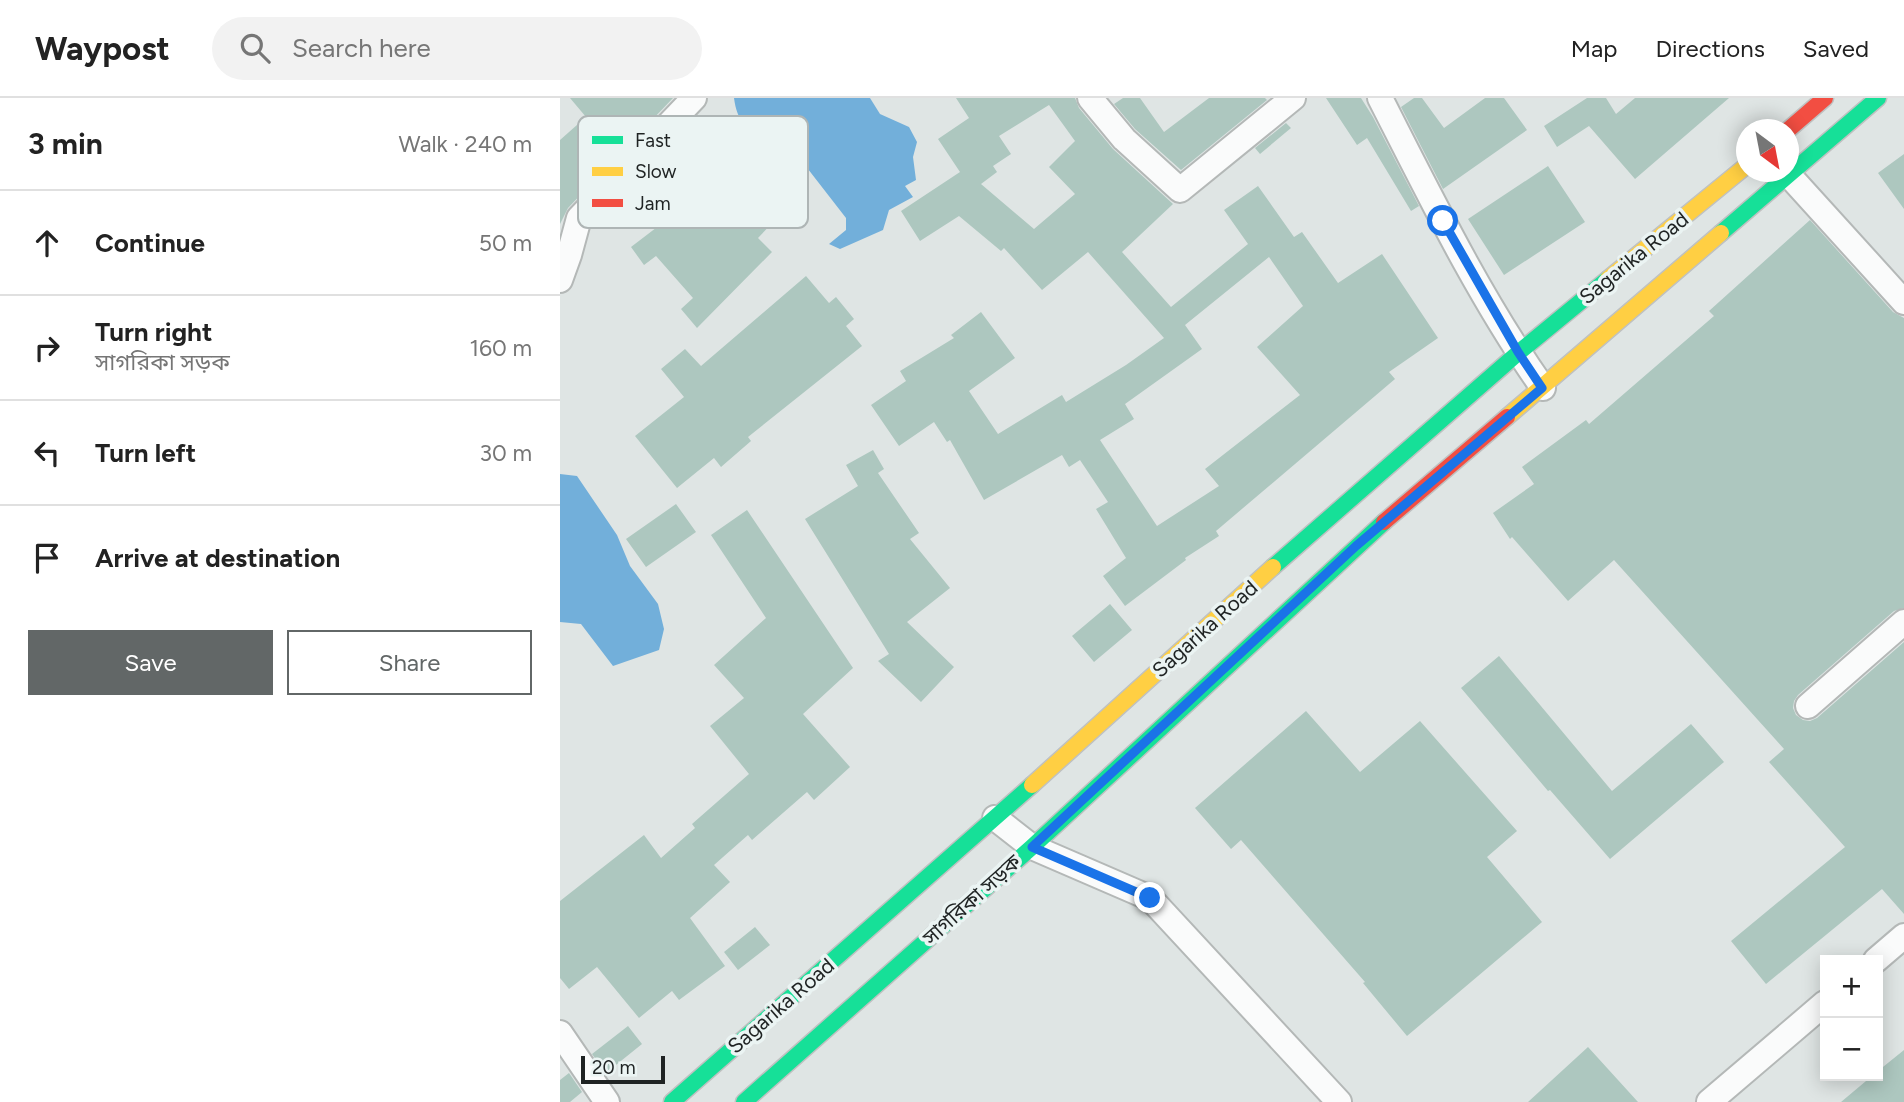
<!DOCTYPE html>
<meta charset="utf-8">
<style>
body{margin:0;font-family:Figtree,"Noto Sans Bengali",sans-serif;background:#f2f2f2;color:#222}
.controls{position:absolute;right:21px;bottom:21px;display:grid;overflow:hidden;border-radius:0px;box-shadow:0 4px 18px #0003}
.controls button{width:63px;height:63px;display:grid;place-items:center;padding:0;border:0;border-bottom:2px solid #e0e0e0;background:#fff;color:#222;font:35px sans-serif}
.compass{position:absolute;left:1176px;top:21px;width:63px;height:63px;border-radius:50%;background:#fff;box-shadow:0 4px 18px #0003;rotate:148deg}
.scale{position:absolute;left:21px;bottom:18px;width:84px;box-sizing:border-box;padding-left:7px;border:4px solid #1f2323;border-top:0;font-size:19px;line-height:24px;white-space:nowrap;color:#1f2323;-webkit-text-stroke:5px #ebf4f3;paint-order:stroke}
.stop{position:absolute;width:21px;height:21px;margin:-16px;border:5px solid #1a73e8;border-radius:50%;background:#fff}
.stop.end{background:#1a73e8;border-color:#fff;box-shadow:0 2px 7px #0008}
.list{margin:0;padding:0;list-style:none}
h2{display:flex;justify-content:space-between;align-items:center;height:91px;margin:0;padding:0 28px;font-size:30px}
h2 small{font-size:23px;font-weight:400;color:#767676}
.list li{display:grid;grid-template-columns:46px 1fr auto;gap:21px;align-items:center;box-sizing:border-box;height:105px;padding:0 28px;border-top:2px solid #e0e0e0}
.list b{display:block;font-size:26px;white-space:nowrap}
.list p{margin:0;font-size:23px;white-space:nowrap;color:#767676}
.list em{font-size:23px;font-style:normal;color:#767676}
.actions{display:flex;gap:14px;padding:21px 28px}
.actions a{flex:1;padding:16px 0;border:2px solid #626767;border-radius:0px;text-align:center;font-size:24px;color:#626767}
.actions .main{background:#626767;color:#fff}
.icon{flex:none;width:38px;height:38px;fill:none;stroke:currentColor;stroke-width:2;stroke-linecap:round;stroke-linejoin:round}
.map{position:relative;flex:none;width:1344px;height:1004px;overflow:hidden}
header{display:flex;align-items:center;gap:42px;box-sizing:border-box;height:98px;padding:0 35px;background:#fff;border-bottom:2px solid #e0e0e0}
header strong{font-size:33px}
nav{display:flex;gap:38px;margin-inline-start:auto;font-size:24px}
.search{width:490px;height:63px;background:#f2f2f2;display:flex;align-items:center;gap:18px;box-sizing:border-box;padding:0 24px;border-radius:38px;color:#767676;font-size:26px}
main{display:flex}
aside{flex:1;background:#fff}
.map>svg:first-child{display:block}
.water{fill:#72afda}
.building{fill:#adc7bf;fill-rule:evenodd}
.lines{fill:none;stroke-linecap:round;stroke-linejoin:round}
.street-casing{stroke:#b4b8b7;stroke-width:28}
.fast-casing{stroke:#bfc1c1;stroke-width:19}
.slow-casing{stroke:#bfc1c1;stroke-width:19}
.jam-casing{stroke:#bfc1c1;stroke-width:19}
.street{stroke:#fafbfb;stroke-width:24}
.fast{stroke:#16e098;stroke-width:16}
.slow{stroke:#ffcf43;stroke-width:16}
.jam{stroke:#f24e42;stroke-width:16}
.route{stroke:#1a73e8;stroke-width:9}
.labels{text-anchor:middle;stroke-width:7;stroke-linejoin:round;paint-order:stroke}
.street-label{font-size:21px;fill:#1f2323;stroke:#ebf4f3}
.key{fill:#ebf4f3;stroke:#aeb5b5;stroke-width:2}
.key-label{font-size:19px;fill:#1f2323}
</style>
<header>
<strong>Waypost</strong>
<div class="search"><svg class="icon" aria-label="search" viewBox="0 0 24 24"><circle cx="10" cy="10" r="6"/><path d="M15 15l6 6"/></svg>Search here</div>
<nav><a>Map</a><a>Directions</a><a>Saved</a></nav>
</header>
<main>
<aside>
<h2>3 min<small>Walk · 240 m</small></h2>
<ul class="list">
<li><svg class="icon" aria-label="ahead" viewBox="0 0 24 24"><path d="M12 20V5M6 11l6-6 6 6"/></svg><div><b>Continue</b></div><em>50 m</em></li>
<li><svg class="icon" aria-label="right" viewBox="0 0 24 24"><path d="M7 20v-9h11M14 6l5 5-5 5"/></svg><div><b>Turn right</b><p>সাগরিকা সড়ক</p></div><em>160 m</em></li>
<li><svg class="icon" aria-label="left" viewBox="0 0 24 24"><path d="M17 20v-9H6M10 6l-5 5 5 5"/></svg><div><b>Turn left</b></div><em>30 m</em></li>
<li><svg class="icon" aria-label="arrive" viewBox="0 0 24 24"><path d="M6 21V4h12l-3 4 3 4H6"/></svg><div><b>Arrive at destination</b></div></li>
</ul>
<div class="actions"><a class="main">Save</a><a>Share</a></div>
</aside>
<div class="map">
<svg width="1344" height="1004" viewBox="0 0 1344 1004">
<rect width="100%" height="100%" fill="#dfe5e4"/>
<path class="water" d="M 174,0 L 310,0 L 320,16 L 349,29 L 357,44 L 353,59 L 356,82 L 345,88 L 353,99 L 329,112 L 323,132 L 280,151 L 269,146 L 286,132 L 286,120 L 220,35 C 192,35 178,30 174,0 Z
M 0,376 L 17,378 L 57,437 L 70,468 L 98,506 L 104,531 L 99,552 L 53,568 L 21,526 L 0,524 Z"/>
<path class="building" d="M 10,0 L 113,0 L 8,110 L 0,126 L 0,42 L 26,19 Z
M 396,0 L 515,0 L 519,10 L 553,51 L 613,106 L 562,154 L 611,209 L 688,146 L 664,112 L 698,88 L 734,139 L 742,134 L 778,185 L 822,156 L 878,240 L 829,274 L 835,281 L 656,433 L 659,438 L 625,460 L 626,462 L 565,508 L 543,478 L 566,460 L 536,411 L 548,404 L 520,362 L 509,369 L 502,357 L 424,402 L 390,342 L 387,344 L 374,324 L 339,348 L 311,307 L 346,283 L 340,273 L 394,240 L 391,237 L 421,214 L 455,260 L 409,293 L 438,336 L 502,297 L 506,304 L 566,267 L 604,240 L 528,154 L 482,192 L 444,150 L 441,153 L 399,118 L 360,143 L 341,113 L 400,74 L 378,41 L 409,20 ZM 489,7 L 515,43 L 489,69 L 515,96 L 474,131 L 421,86 L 437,74 L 433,68 L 451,56 L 439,38 ZM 709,159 L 743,208 L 697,249 L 740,297 L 645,371 L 659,388 L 597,428 L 540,342 L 574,321 L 565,306 L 642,251 L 625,227 Z
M 563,0 L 580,0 L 604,34 L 649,0 L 705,0 L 707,2 L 621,72 L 575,31 L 554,6 Z
M 766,0 L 801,0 L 813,19 L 859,108 L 851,113 L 807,40 L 797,47 Z
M 854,0 L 862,0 L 884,30 L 925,0 L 944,0 L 967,32 L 883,91 L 841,9 Z
M 1027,0 L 1046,0 L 1056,16 L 1075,0 L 1169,0 L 1075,81 L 1029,28 L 997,49 L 984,28 Z
M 726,25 L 731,30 L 700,56 L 695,50 Z
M 189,52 L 232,104 L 198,140 L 212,154 L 137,230 L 121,211 L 133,200 L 96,158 L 84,167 L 71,149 L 160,81 L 157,78 Z
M 1344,56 L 1344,111 L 1318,75 Z
M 988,68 L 1025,124 L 944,177 L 908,121 Z
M 1250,122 L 1333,214 L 1344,220 L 1344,510 L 1334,513 L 1238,597 L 1234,603 L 1233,610 L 1236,617 L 1243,622 L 1250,623 L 1257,620 L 1344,544 L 1344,816 L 1322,791 L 1206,886 L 1171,843 L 1285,749 L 1209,664 L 1224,651 L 1054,462 L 1008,503 L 952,439 L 950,441 L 933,415 L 974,386 L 962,369 L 1026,322 L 1029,326 L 1154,218 L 1149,213 Z
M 246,178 L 269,205 L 276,199 L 294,221 L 286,228 L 302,248 L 188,339 L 191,343 L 161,369 L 154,360 L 117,390 L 75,338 L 124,299 L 101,271 L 125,251 L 141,268 Z
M 313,352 L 324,371 L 318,375 L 359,435 L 350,441 L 390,490 L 347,524 L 394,569 L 361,604 L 318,563 L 329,556 L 245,421 L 298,388 L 286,367 Z
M 116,406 L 136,434 L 86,469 L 66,441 Z
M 187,412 L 293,570 L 243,616 L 290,669 L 254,702 L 247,694 L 192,742 L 188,737 L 154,767 L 170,784 L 130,820 L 165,868 L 119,902 L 112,893 L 79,920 L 37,869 L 9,891 L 0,880 L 0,803 L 84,737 L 101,760 L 135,730 L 132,726 L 189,676 L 150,628 L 184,600 L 154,567 L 206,520 L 151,437 Z
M 550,506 L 572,532 L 534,564 L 512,538 Z
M 939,558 L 1052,693 L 1131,626 L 1164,664 L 1050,761 L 990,692 L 988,693 L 901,590 Z
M 746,613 L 800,674 L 860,623 L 957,733 L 927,759 L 982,824 L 847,938 L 803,885 L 805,884 L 681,742 L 671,751 L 635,710 Z
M 195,829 L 210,847 L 178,872 L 164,854 Z
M 68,928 L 82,946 L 46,975 L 32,956 Z
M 1028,949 L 1078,1004 L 968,1004 Z
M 1344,952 L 1344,1004 L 1281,1004 L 1312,978 L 1318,978 L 1318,973 Z
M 9,975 L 22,994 L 10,1004 L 0,1004 L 0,982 Z"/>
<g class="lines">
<defs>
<path id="street" d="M 530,0 L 564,41 L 620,92 L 733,0
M 820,0 C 870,98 919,199 983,290
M 1226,74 L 1344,204
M 0,182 L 9,157 L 19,120 L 134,0
M 1248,608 L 1344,524
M 435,720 L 472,749 L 590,800 L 779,1004
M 1316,862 L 1344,838
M 0,935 L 47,1004
M 1149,1004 L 1265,905"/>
<path id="fast" d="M 1161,135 L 1318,0
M 713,469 L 958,255 L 1048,181
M 112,1004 L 472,687
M 184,1004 L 472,749 L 824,424"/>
<path id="slow" d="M 1048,181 L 1186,68
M 947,319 L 1161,135
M 472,687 L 713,469"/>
<path id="jam" d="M 1228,32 L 1265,0
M 824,424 L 947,319"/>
</defs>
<use href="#street" class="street-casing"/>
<use href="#fast" class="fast-casing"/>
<use href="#slow" class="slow-casing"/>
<use href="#jam" class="jam-casing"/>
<use href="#street" class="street"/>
<use href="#fast" class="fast"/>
<use href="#slow" class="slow"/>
<use href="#jam" class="jam"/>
</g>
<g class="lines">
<path class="route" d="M 590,800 L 472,749 L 796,448 L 982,290 L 958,254 L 883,123"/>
</g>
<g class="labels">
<g class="street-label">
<text transform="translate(1074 160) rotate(-39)" y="7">Sagarika Road</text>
<text transform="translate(645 531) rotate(-42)" y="7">Sagarika Road</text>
<text transform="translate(412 802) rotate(-42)" y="7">সাগরিকা সড়ক</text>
<text transform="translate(221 908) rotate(-41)" y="7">Sagarika Road</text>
</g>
</g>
<rect x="18" y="18" width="230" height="112" rx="10" class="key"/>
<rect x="32" y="38" width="31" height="8" fill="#16e098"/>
<rect x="32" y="69" width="31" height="9" fill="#ffcf43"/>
<rect x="32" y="101" width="31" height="8" fill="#f24e42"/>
<g class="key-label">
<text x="75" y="49">Fast</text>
<text x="75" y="80">Slow</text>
<text x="75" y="112">Jam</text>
</g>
</svg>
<div class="controls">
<button>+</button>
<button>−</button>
</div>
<svg class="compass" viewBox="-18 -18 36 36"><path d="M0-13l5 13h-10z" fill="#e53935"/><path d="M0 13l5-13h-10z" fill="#767676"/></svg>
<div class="scale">20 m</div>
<div class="stop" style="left:883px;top:123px"></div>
<div class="stop end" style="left:590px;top:800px"></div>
</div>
</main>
